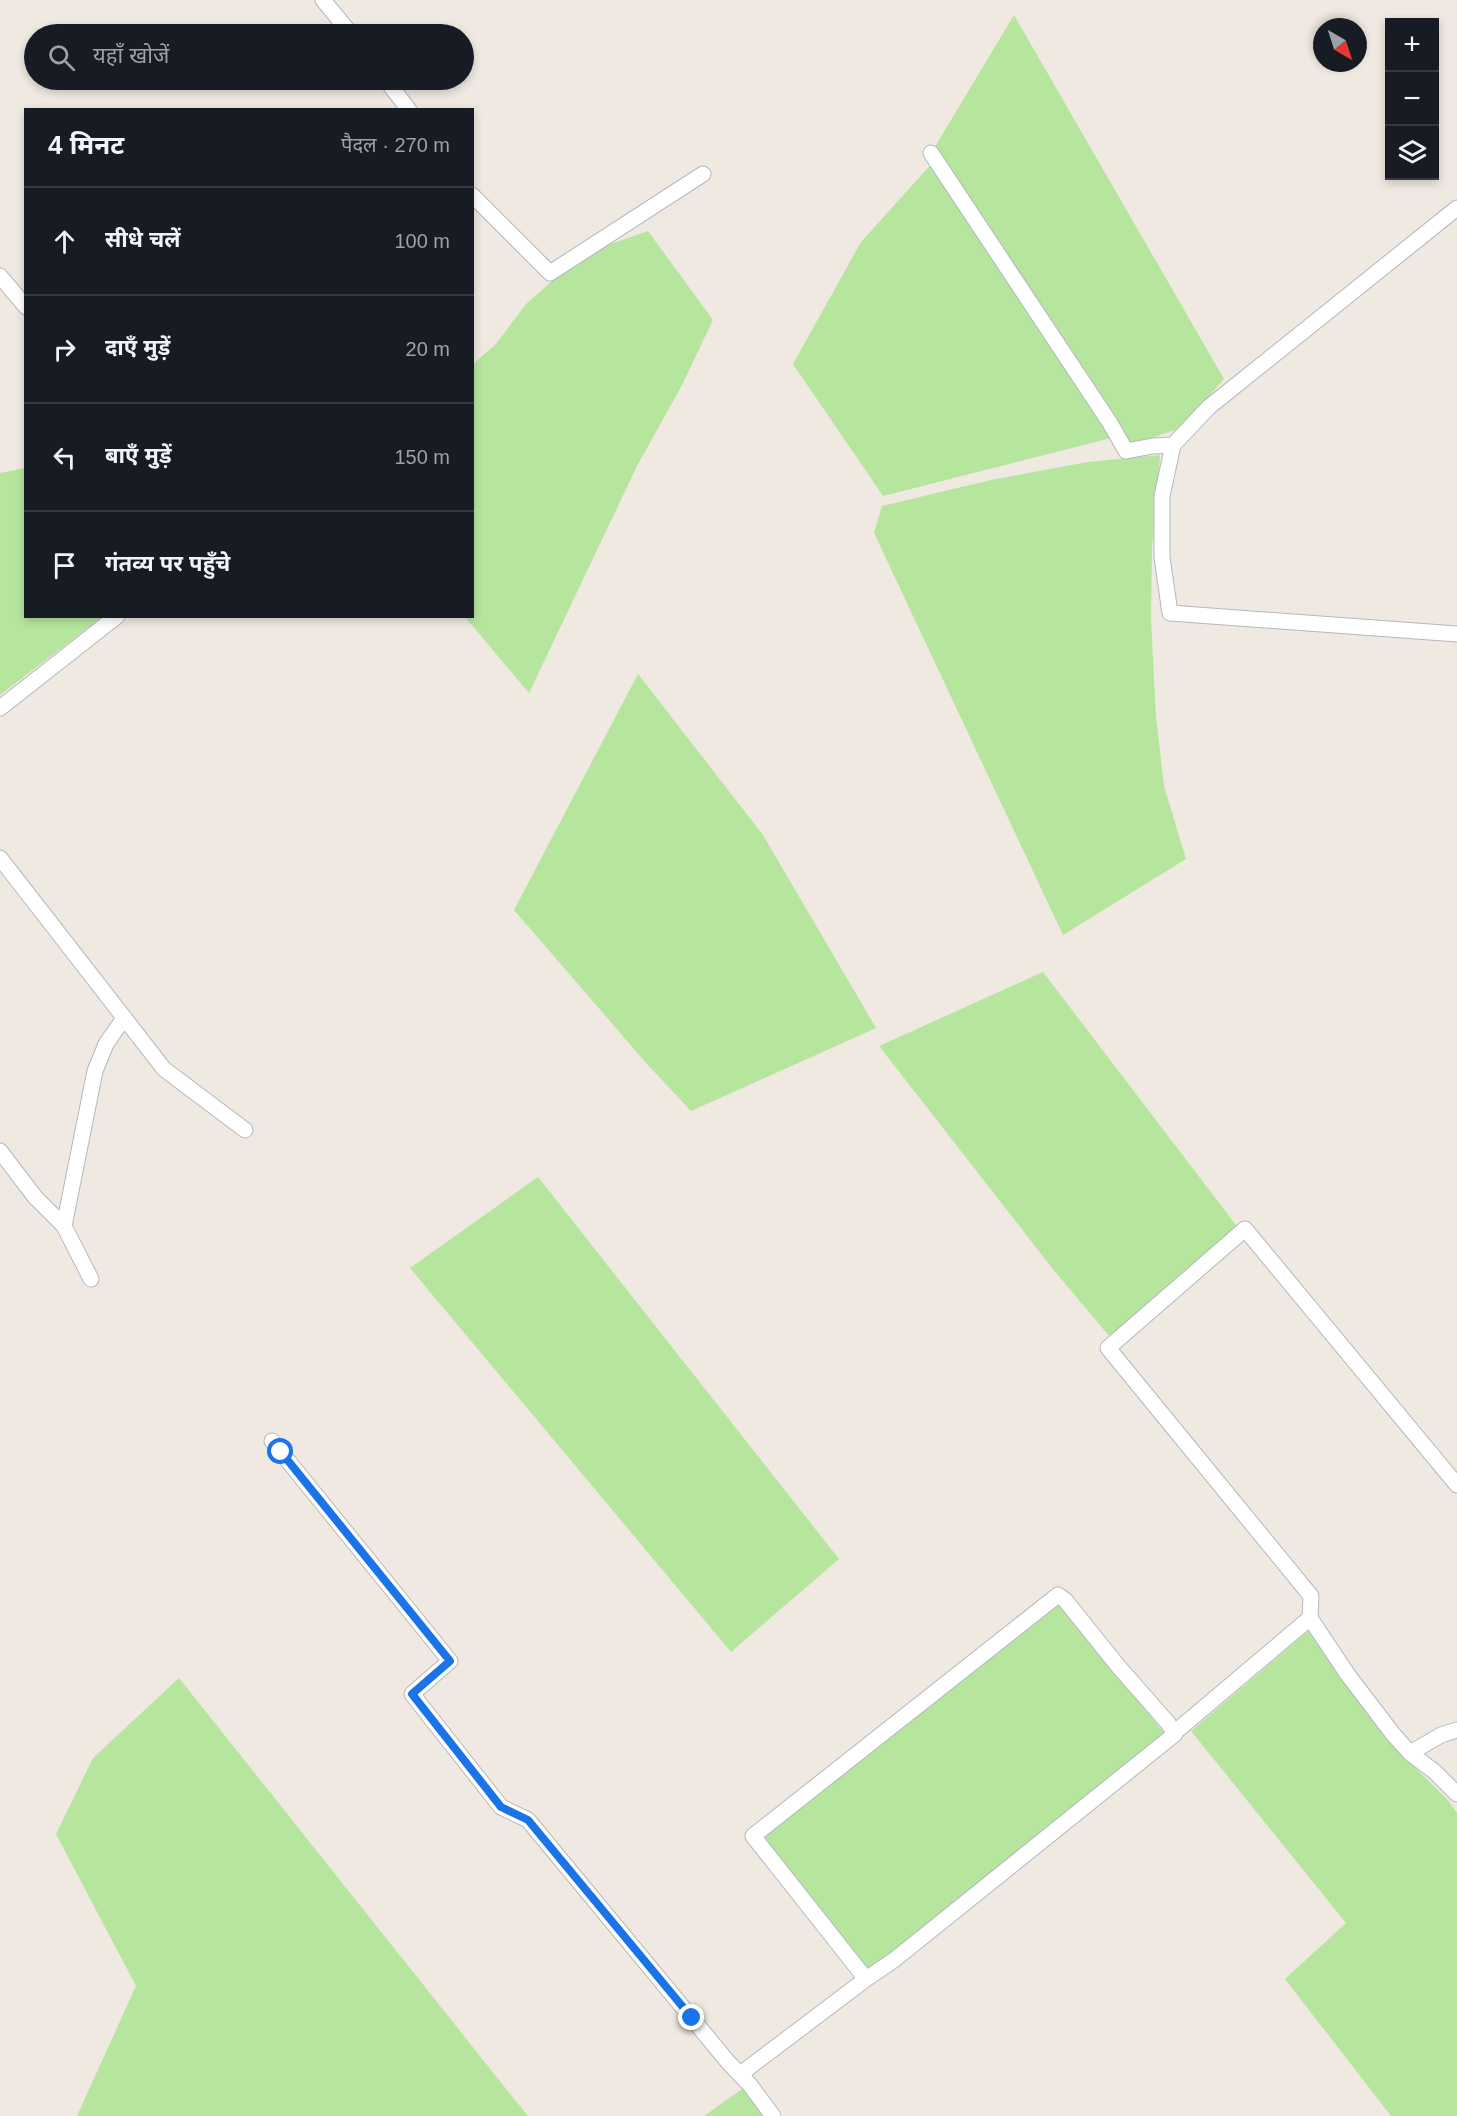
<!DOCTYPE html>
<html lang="hi">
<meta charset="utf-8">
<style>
body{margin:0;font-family:Arial,"Noto Sans Devanagari",sans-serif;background:#20242c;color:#f1f3f6}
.controls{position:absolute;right:18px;top:18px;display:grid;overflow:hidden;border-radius:0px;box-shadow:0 3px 9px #0003}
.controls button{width:54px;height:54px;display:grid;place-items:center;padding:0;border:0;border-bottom:2px solid #363941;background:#171b24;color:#f1f3f6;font:30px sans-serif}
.compass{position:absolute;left:1313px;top:18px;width:54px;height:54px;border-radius:50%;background:#171b24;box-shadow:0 3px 9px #0003;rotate:141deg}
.stop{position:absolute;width:18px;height:18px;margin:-14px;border:4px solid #1a73e8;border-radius:50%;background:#fff}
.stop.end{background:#1a73e8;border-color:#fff;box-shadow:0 2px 6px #0008}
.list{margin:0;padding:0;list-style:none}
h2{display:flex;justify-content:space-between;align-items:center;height:78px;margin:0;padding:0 24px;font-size:26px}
h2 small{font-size:20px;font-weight:400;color:#9ea1a6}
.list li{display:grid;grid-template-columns:39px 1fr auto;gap:18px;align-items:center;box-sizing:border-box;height:108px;padding:0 24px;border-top:2px solid #363941}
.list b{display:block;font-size:22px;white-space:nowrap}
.list em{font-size:20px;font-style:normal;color:#9ea1a6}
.icon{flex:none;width:33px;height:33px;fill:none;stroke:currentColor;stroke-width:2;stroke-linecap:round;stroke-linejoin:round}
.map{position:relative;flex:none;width:1457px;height:2116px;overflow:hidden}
.search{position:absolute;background:#171b24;box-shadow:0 3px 9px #0003;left:24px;top:24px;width:450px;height:66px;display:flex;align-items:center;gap:15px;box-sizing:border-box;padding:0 21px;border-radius:33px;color:#9ea1a6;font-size:22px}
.panel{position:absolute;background:#171b24;box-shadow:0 3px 9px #0003;left:24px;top:108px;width:450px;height:510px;border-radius:0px}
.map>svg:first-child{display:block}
.green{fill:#b6e59e}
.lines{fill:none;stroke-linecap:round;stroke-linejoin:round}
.minor-casing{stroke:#b4b7c1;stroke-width:17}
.minor{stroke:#fff;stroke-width:15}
.route{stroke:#1a73e8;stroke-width:8}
</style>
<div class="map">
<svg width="1457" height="2116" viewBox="0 0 1457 2116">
<rect width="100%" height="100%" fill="#efe9e1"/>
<path class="green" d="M 1014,15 L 1224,379 L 1181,428 L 1128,446 L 933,150 Z
M 935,160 L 1115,437 L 883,496 L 793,364 L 861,242 Z
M 648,231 L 713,320 L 682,385 L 637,466 L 529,693 L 465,617 L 472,616 L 473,364 L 496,344 L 526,304 L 559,275 L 599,248 Z
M 1160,455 L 1152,547 L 1151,619 L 1156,717 L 1164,786 L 1186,859 L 1063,935 L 874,533 L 882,506 L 991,480 L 1088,462 Z
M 25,468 L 26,616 L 102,617 L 0,695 L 0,473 Z
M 638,674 L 763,835 L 876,1028 L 691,1111 L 647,1064 L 514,910 Z
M 1043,972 L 1239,1229 L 1110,1337 L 1052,1268 L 879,1046 Z
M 538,1177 L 839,1559 L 731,1652 L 410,1268 Z
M 1058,1601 L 1166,1735 L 869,1975 L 759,1839 Z
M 1308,1631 L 1385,1738 L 1447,1799 L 1457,1813 L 1457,2116 L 1391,2116 L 1285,1979 L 1346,1923 L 1191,1731 Z
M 179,1678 L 499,2080 L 528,2116 L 77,2116 L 136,1986 L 56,1834 L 93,1758 Z
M 745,2087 L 767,2116 L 704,2116 Z"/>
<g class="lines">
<defs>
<path id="minor" d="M 323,0 L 351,34
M 386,80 L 409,110
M 931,153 L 1110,423 L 1126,451 L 1153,446 L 1173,445 L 1162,496 L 1162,557 L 1170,613 L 1457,634
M 472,195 L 550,273 L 703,174
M 0,276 L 26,307
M 1173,445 L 1209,407 L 1457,208
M 0,708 L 117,616
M 0,858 L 164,1069 L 245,1130
M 0,1151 L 35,1197 L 64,1226
M 91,1279 L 64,1226 L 95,1071 L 106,1044 L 124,1018
M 272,1441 L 450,1661 L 412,1694 L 501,1807 L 528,1820 L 728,2062 L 750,2085 L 773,2116
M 1310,1618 L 1311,1596 L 1108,1348 L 1245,1229 L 1457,1485
M 1174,1733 L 1310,1618 L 1348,1675 L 1393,1734 L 1410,1753 L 1435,1772 L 1457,1794
M 1410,1753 L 1441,1735 L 1457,1730
M 742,2077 L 747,2069 L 866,1979 L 753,1836 L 1058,1595 L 1065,1600 L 1118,1666 L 1168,1723 L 1175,1734 L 894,1960 L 866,1979"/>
</defs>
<use href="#minor" class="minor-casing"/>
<use href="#minor" class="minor"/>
</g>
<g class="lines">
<path class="route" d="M 281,1452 L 450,1661 L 412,1694 L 501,1807 L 528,1820 L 692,2018"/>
</g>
</svg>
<div class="controls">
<button>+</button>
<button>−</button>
<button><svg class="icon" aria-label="layers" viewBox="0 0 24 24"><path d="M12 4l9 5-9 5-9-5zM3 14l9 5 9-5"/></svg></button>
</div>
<svg class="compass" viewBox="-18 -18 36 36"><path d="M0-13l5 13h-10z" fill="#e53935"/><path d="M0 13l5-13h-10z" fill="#9ea1a6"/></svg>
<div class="stop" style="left:281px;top:1452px"></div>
<div class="stop end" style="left:692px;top:2018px"></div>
<div class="search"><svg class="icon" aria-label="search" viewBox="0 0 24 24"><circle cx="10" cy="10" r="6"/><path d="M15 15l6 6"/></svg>यहाँ खोजें</div>
<section class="panel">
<h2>4 मिनट<small>पैदल · 270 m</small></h2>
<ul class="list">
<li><svg class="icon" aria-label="ahead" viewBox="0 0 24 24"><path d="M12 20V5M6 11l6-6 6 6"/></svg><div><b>सीधे चलें</b></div><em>100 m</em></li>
<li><svg class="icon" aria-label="right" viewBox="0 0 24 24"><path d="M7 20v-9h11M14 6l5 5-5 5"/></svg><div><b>दाएँ मुड़ें</b></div><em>20 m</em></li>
<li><svg class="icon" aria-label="left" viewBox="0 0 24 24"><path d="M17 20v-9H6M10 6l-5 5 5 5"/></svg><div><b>बाएँ मुड़ें</b></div><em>150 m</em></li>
<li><svg class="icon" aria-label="arrive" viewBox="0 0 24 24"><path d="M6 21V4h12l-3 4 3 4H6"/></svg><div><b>गंतव्य पर पहुँचे</b></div></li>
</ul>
</section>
</div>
